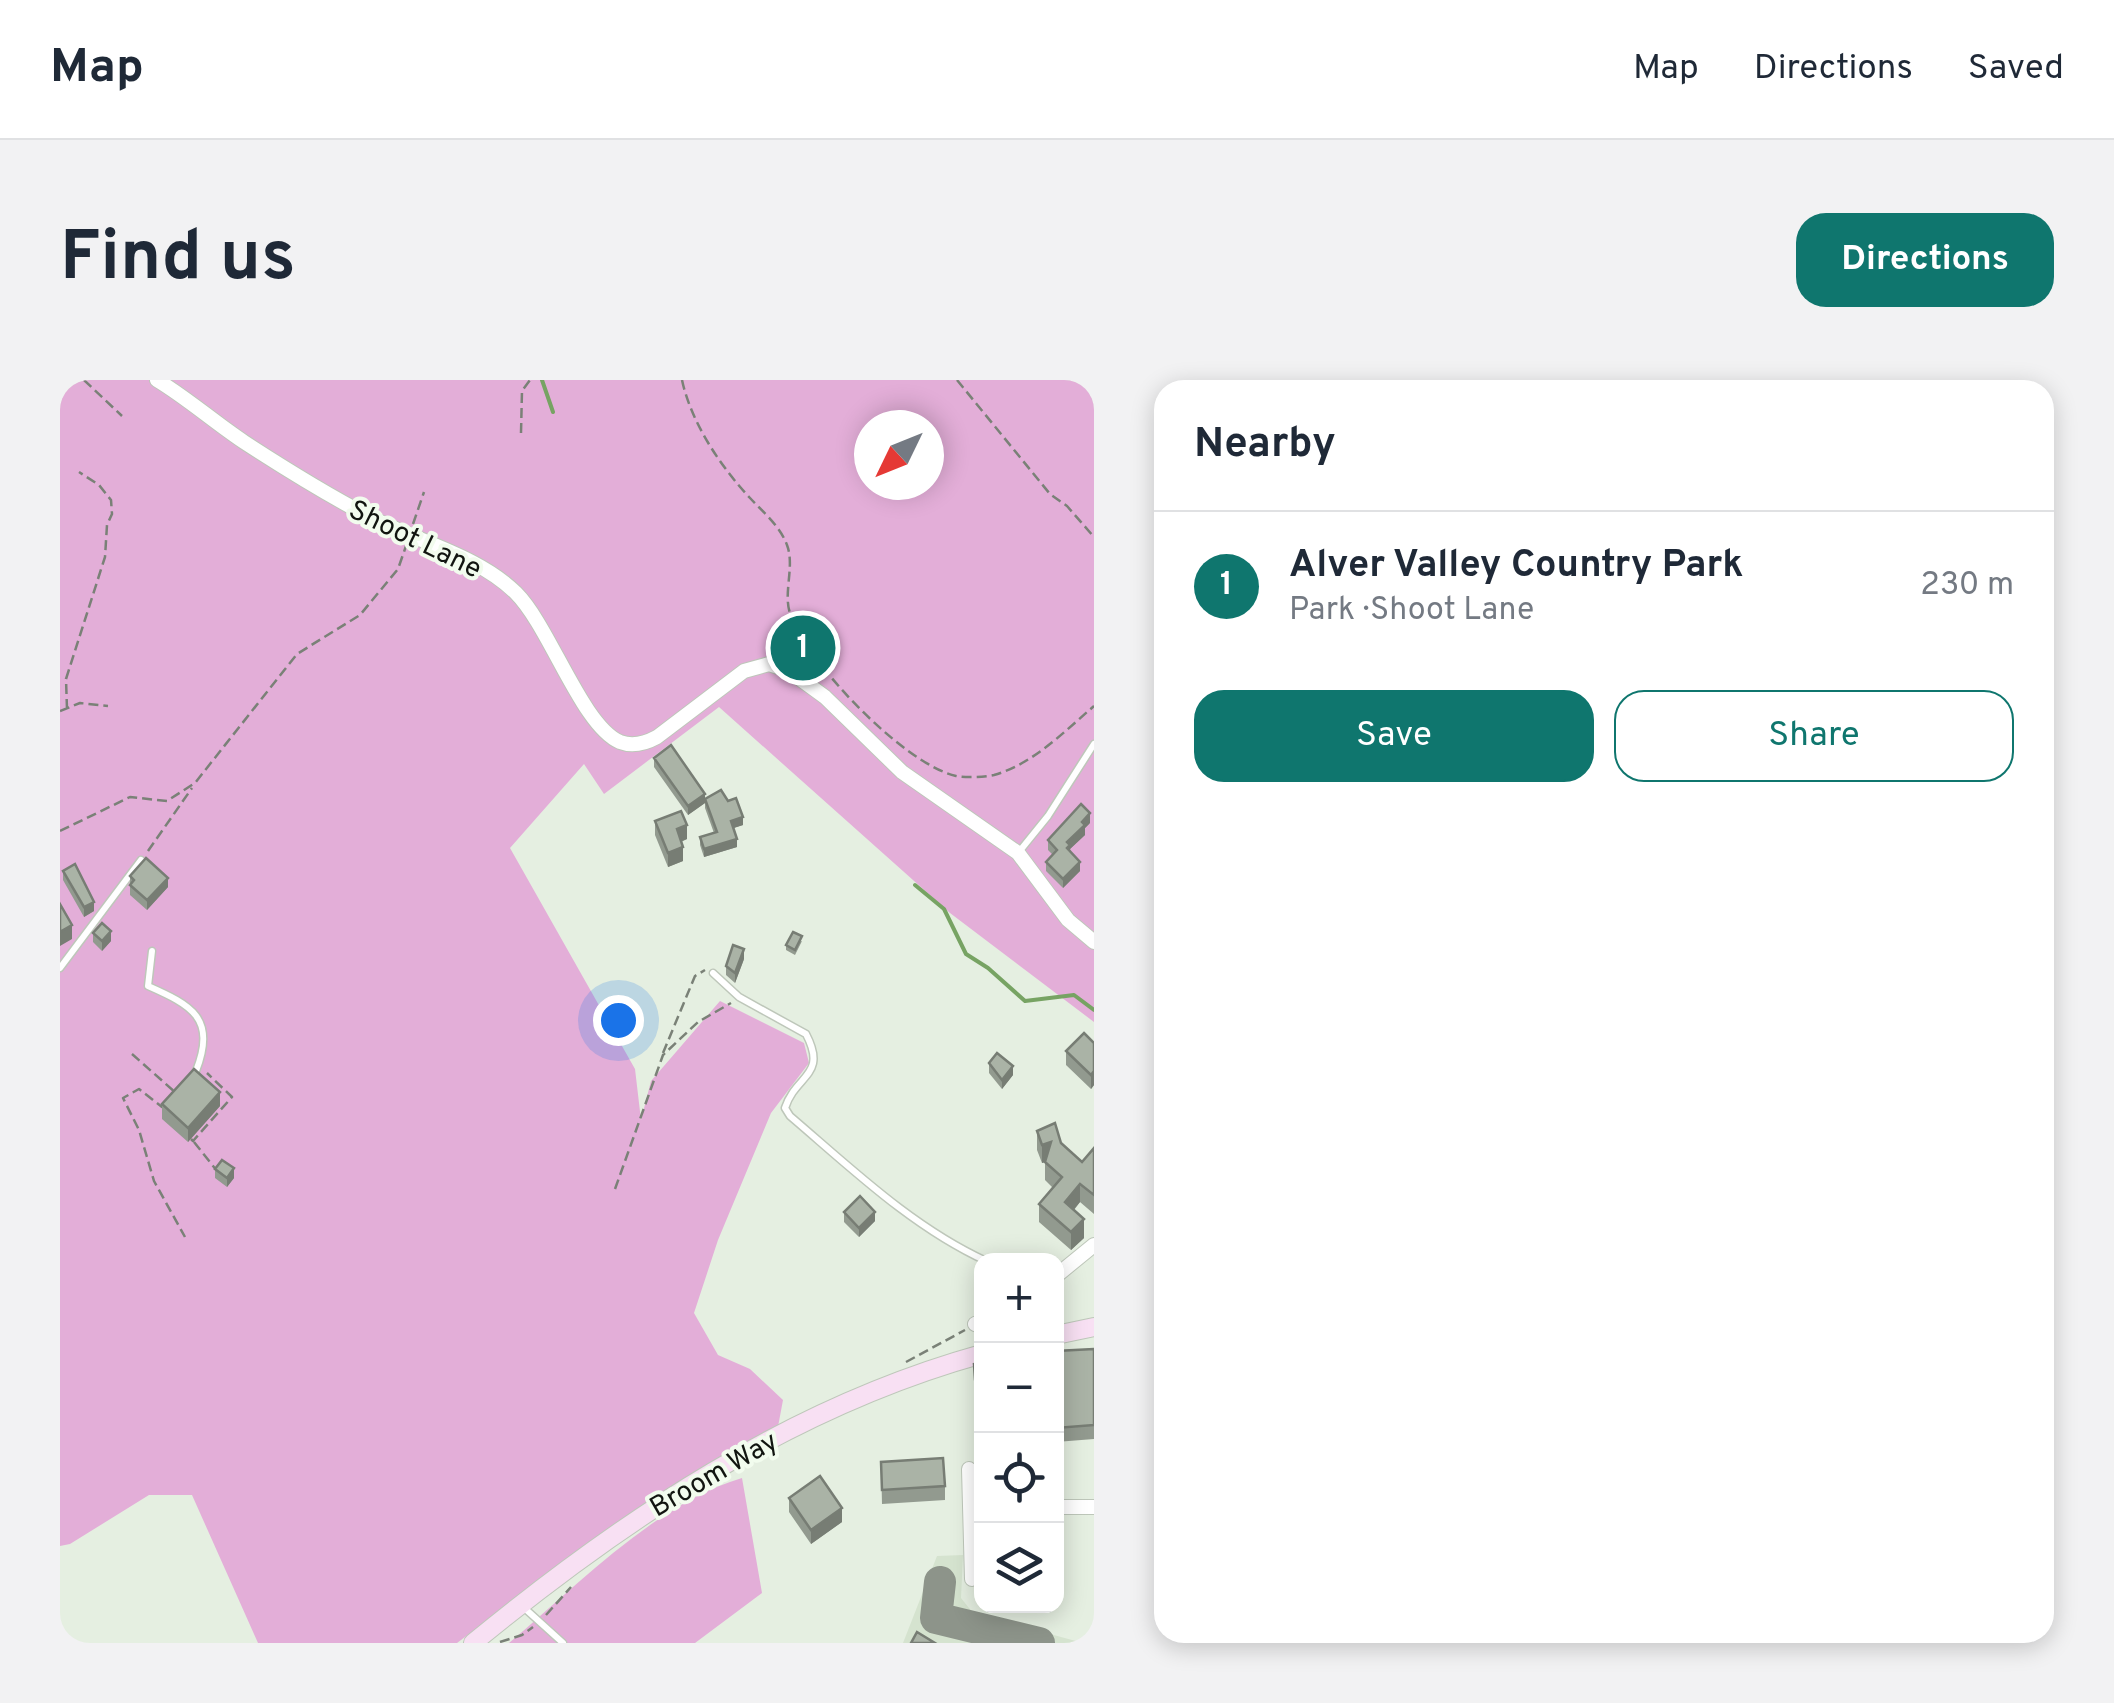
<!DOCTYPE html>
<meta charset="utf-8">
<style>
body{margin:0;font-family:Overpass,sans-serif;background:#f2f2f3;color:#1f2937}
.controls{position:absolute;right:30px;bottom:30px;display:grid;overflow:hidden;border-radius:20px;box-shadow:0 5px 25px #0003}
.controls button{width:90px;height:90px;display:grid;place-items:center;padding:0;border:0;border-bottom:2px solid #e0e1e3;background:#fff;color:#1f2937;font:50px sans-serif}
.compass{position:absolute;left:794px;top:30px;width:90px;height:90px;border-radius:50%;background:#fff;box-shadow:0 5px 25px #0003;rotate:227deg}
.you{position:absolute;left:558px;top:640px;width:35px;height:35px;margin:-25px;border:8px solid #fff;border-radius:50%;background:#1a73e8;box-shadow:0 0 0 15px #1a73e833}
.badge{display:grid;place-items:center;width:65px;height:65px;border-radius:50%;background:#0f766e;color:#fff;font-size:32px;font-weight:700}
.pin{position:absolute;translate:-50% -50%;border:5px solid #fff;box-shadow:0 2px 10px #0006}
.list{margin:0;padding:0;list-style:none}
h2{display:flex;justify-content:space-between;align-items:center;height:130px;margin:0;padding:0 40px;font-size:42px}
h2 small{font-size:32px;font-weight:400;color:#747a83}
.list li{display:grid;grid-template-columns:65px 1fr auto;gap:30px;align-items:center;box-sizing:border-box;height:150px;padding:0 40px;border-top:2px solid #e0e1e3}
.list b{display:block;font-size:38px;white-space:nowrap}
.list p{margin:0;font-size:32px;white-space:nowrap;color:#747a83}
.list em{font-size:32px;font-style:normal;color:#747a83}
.actions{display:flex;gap:20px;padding:30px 40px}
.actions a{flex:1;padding:22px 0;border:2px solid #0f766e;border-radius:30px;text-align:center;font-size:35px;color:#0f766e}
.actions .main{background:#0f766e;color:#fff}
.icon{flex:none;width:55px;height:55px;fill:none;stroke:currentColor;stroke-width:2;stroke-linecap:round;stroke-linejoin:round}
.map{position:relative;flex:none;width:1034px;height:1263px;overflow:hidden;border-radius:30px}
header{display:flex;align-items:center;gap:60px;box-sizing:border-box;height:140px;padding:0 50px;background:#fff;border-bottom:2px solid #e0e1e3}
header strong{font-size:48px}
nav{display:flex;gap:55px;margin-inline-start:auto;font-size:35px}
.intro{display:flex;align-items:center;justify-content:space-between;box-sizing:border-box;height:240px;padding:0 60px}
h1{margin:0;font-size:70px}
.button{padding:25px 45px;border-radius:30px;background:#0f766e;color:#fff;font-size:35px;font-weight:700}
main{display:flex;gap:60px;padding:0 60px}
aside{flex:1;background:#fff;border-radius:30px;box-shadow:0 5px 25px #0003}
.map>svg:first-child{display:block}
.built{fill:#d5e3cf}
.green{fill:#e3aed8;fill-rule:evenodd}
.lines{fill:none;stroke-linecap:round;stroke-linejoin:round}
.stream{stroke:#77a363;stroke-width:4}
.taxiway{stroke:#8d948a;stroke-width:32}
.lane-casing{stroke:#bec7ba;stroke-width:9}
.street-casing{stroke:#bec7ba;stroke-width:16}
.secondary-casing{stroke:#bec7ba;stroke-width:20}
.path{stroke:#7a8177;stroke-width:2.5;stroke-dasharray:10 5;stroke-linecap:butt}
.lane{stroke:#fff;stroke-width:6}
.street{stroke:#fff;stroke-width:14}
.secondary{stroke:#f8e0f3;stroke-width:18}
.wall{fill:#929a8f}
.shaded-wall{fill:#777d74}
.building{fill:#aab3a6;stroke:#777d74;stroke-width:2.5}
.labels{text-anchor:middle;stroke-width:8;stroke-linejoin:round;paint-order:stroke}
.street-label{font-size:28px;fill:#111510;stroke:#f2fcee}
</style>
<header>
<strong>Map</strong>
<nav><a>Map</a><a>Directions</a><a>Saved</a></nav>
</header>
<div class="intro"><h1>Find us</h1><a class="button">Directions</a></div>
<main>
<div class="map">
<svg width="1034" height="1263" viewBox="0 0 1034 1263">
<rect width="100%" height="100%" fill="#e5efe1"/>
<path class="built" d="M 903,1175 L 901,1218 L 913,1233 L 1023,1263 L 843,1263 L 877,1176 Z"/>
<path class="green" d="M 0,0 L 1034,0 L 1034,642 L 890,533 L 659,327 L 544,414 L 524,384 L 450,468 L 575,689 L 581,740 L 591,701 L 660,621 L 744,663 L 749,683 L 711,733 L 658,860 L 634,933 L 658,975 L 690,989 L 723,1020 L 717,1052 L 469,1209 L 397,1263 L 198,1263 L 132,1115 L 89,1115 L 10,1164 L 0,1166 ZM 809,45 L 869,45 L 869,105 L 809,105 Z
M 682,1098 L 702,1213 L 635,1263 L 449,1263 C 517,1206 596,1123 682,1098 Z"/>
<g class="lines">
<path class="stream" d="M 482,0 L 493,32
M 855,505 L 884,529 L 906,574 L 928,588 L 965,621 L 1014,615 L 1034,630"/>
<path class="taxiway" d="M 880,1202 L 876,1238 L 979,1263"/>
<defs>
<path id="lane" d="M 958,473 L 988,436 L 1034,364
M 92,571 L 88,606 C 131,625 157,638 136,691
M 0,588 L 81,480
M 653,593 L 679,617 L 746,654 C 768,696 736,694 725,728 L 730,736 C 791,788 852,847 926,881
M 461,1225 L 503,1263"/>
<path id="street" d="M 97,0 C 127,18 154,42 184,62 C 224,88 266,114 308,136 C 355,161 418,175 456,213 C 490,247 522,346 560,362 C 573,367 586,363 597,357 L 684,291 L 709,284 L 728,290 L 765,317 L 842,392 L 958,473 L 1008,540 L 1034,562
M 996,896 L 1034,865
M 915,944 L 922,941
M 909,1089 L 912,1199
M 996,1127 L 1034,1127"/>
<path id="secondary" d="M 996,955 L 1034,947
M 413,1263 C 564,1139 731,1027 922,974"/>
</defs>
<use href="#lane" class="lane-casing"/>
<use href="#street" class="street-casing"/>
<use href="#secondary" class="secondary-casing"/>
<path class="path" d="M 24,0 L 62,36
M 622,0 C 631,42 660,86 690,118 C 703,132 720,146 727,165 C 735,186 723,213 730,233 C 748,284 844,384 896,396 C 905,398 925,397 934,395 C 973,384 1005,351 1034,326
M 897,0 L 990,114 L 1007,126 L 1034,157
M 461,53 L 462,11 L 470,0
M 353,144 L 364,112
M 7,329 L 6,299 L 45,177 L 47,145 L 52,134 L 51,120 L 39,105 L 19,92
M 0,331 L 20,323 L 48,326
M 0,451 L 70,417 L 107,421 L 135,403 L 237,274 L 300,235 L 338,189 L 346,166
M 88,471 L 132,408
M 603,673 L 635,596 L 645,590
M 72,674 L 116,713
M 104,724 L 102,727 L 79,709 L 63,718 L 79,750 L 94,801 L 125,857
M 131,759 L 133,761 L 172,717 L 147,693
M 134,762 L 157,791
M 555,809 L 603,675 L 638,642 L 671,623
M 846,982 L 905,950
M 486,1235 L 511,1207
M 440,1262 L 462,1255 L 473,1247"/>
<use href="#lane" class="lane"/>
<use href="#street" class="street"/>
<use href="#secondary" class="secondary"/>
</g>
<path class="wall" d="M 594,378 L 645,419 L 683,445 L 673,448 L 677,467 L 644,477 L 640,465 L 640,457 L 654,453 L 645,428 L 645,423 L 628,435 L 594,387 Z
M 595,441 L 627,459 L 621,462 L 623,481 L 608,487 L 595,455 Z
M 1030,443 L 1025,448 L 1025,455 L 1010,469 L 1020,491 L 1003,508 L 986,491 L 986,482 L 993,475 L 988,470 L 988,460 Z
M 3,491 L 34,531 L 24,537 L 3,500 Z
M 70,496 L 108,507 L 87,530 L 70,515 Z
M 33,553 L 51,561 L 42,571 L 33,562 Z
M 742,561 L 735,575 L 726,570 L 726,565 Z
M 684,579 L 675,603 L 666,595 L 666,586 Z
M 1034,663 L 1034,705 L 1031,709 L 1006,685 L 1006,671 Z
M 929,683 L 953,695 L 942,709 L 929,693 Z
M 102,724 L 160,726 L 128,762 L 102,739 Z
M 977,751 L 1001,763 L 1022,782 L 1034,768 L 1034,834 L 1020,822 L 1014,830 L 1024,858 L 1011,870 L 979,842 L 979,824 L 993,808 L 985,800 L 985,782 L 982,783 L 977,770 Z
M 155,789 L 174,798 L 167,807 L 155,798 Z
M 784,832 L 815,841 L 799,857 L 784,842 Z
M 1034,969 L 1034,1059 L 996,1062 L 996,971 Z
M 922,983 L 922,1008 L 915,1008 L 914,984 Z
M 821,1082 L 885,1106 L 885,1120 L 822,1124 Z
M 729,1118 L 782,1142 L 751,1164 L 729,1132 Z"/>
<path class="shaded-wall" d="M 645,414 L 645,423 L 628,435 L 628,426 Z
M 1030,433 L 1030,443 L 1025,448 L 1025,455 L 1010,469 L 1010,474 L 1007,478 L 1007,462 L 1022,442 Z
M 683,437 L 683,445 L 671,449 L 671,441 Z
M 627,445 L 627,459 L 617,463 L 617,449 Z
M 677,459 L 677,467 L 644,477 L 644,469 Z
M 623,467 L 623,481 L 608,487 L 608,473 Z
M 1020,482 L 1020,491 L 1003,508 L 1003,499 Z
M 108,498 L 108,507 L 87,530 L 87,520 Z
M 34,522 L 34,531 L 24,537 L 24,527 Z
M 12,545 L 12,559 L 0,566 L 0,552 Z
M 51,551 L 51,561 L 42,571 L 42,561 Z
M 684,569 L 684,579 L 675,603 L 675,593 Z
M 953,686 L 953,695 L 942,709 L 942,700 Z
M 1034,691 L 1034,705 L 1031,709 L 1031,695 Z
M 160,712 L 160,726 L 128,762 L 128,748 Z
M 991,762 L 991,780 L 982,783 L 982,765 Z
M 174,788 L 174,798 L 167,807 L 167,798 Z
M 1020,804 L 1020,822 L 1005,840 L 1005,822 Z
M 815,832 L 815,841 L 799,857 L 799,848 Z
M 1024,839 L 1024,858 L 1011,870 L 1011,852 Z
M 782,1128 L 782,1142 L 751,1164 L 751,1150 Z"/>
<path class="building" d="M 611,365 L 645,414 L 628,426 L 594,378 Z
M 661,410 L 668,421 L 676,418 L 683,437 L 671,441 L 677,459 L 644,469 L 640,457 L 657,452 L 645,419 Z
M 1021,424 L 1030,433 L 1022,442 L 1025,445 L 1007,462 L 1010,465 L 1007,468 L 1020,482 L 1003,499 L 986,482 L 997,470 L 988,460 Z
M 621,431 L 627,445 L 617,449 L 623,467 L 608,473 L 595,441 Z
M 86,478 L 108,498 L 87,520 L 70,505 L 74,500 L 70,496 Z
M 15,484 L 34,522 L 24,527 L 3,491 Z
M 0,524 L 12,545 L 0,552 Z
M 42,543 L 51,551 L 42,561 L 33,553 Z
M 733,552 L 742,556 L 735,570 L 726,565 Z
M 673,565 L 684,569 L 675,593 L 666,586 Z
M 1024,653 L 1034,663 L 1034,691 L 1031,695 L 1006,671 Z
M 937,673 L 953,686 L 942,700 L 929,683 Z
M 134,689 L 160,712 L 128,748 L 102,724 Z
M 995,743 L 1001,763 L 1022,782 L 1034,768 L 1034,815 L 1020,804 L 1005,822 L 1024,839 L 1011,852 L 979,824 L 1002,797 L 985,782 L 991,762 L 982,765 L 977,751 Z
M 162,780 L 174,788 L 167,798 L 155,789 Z
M 800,816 L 815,832 L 799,848 L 784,832 Z
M 1034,969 L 1034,1045 L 996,1048 L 996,971 Z
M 922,983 L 922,998 L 915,999 L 914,984 Z
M 883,1078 L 885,1106 L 822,1110 L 821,1082 Z
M 760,1096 L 782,1128 L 751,1150 L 729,1118 Z
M 857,1252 L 875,1263 L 851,1263 Z"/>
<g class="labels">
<g class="street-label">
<text transform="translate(356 158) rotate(26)" y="10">Shoot Lane</text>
<text transform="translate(653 1093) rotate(-30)" y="10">Broom Way</text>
</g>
</g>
</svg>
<div class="controls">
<button>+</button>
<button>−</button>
<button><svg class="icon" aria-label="locate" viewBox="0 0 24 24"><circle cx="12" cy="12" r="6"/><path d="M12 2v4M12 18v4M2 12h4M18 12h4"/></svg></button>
<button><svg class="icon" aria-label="layers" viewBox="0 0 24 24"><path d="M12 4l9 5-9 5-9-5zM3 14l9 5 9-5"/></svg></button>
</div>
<svg class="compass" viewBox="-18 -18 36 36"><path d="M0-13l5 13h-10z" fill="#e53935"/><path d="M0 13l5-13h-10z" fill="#747a83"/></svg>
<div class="you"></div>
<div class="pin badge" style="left:743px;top:268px">1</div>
</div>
<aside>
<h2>Nearby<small></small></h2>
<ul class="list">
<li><span class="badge">1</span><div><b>Alver Valley Country Park</b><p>Park · Shoot Lane</p></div><em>230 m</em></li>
</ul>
<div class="actions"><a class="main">Save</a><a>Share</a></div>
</aside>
</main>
